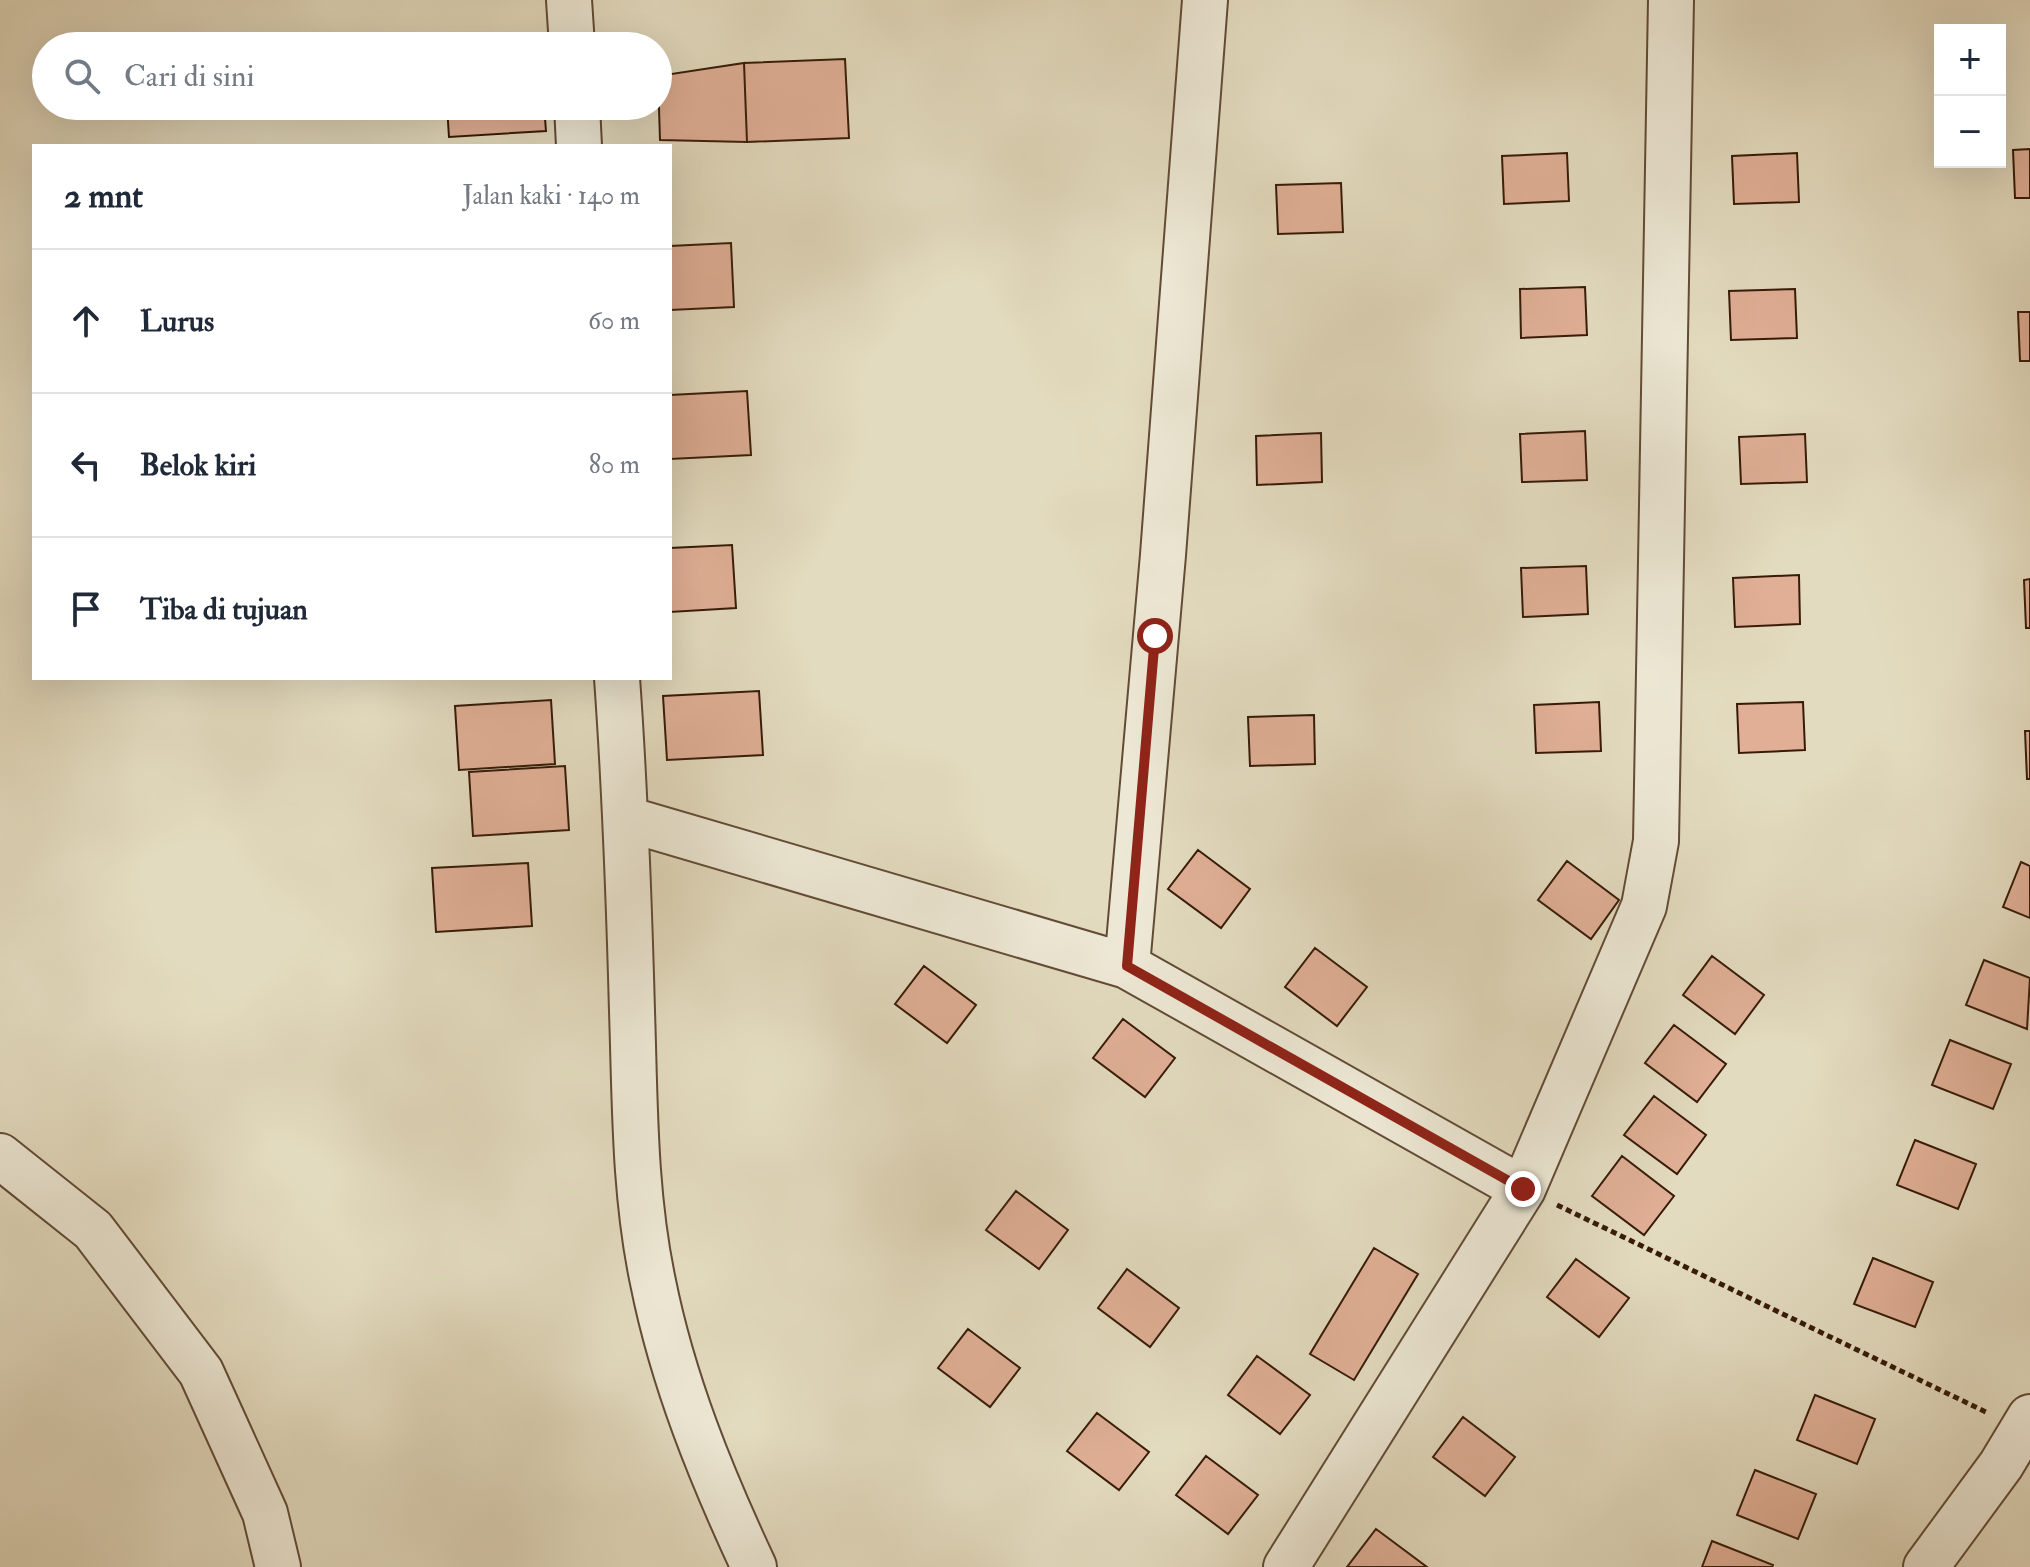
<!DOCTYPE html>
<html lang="id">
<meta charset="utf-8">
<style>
body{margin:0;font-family:"IM FELL Double Pica",serif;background:#f6f6f7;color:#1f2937}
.controls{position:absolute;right:24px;top:24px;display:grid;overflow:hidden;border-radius:0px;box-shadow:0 8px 32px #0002}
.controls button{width:72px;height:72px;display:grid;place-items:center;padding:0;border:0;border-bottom:2px solid #e0e1e3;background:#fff;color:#1f2937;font:40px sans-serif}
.stop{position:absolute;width:24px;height:24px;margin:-18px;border:6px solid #8f2418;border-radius:50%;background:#fff}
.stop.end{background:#8f2418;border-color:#fff;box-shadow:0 2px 8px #0008}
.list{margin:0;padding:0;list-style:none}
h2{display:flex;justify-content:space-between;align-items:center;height:104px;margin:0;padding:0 32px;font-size:34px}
h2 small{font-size:26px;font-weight:400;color:#747a83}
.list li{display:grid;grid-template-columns:52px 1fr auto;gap:24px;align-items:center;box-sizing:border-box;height:144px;padding:0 32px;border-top:2px solid #e0e1e3}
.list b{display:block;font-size:30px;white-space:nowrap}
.list em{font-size:26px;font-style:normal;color:#747a83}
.icon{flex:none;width:44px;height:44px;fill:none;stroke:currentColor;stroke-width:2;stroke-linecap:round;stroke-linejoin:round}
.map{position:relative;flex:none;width:2030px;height:1567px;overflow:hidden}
.search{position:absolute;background:#fff;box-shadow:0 8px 32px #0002;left:32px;top:32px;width:640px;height:88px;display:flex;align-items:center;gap:20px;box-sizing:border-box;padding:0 28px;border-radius:44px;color:#747a83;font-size:30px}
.panel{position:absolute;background:#fff;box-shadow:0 8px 32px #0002;left:32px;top:144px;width:640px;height:536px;border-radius:0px}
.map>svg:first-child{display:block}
.building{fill:#e0af96;stroke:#371b08;stroke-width:2}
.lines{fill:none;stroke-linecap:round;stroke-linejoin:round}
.minor-casing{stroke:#624b36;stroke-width:48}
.path{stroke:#371b08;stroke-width:5;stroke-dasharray:6 4;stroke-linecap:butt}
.minor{stroke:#ede8d5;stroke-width:44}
.route{stroke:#8f2418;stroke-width:10}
</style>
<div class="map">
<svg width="2030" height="1567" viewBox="0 0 2030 1567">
<rect width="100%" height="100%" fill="#e3dbbf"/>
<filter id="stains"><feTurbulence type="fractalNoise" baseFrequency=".0025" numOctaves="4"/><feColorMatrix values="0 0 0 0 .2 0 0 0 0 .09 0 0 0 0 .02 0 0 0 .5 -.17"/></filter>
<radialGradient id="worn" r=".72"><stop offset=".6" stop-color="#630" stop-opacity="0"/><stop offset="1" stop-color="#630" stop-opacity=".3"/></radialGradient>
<path class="building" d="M 845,59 L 849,138 L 747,142 L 744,63 Z
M 744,63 L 747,142 L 660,140 L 658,76 Z
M 447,106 L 544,106 L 546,131 L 449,137 Z
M 2030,149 L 2030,198 L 2015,198 L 2013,150 Z
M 1567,153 L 1569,201 L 1504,204 L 1502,156 Z
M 1797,153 L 1799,202 L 1734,204 L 1732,156 Z
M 1341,183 L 1343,232 L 1278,234 L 1276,185 Z
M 731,243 L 734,307 L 670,310 L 670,246 Z
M 1585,287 L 1587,335 L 1521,338 L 1520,289 Z
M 1795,289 L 1797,338 L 1731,340 L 1729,291 Z
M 2018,312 L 2030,312 L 2030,361 L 2020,361 Z
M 747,391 L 751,455 L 670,459 L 670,395 Z
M 1585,431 L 1587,480 L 1522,482 L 1520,434 Z
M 1321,433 L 1322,482 L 1257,485 L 1256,436 Z
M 1805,434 L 1807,482 L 1741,484 L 1739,437 Z
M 732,545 L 736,608 L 670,612 L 670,548 Z
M 1586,566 L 1588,614 L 1523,617 L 1521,568 Z
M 1799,575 L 1800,624 L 1735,627 L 1733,578 Z
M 2030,579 L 2030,628 L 2026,628 L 2024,580 Z
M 759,691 L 763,755 L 667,760 L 663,696 Z
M 551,700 L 555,764 L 459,770 L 455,706 Z
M 1599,702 L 1601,751 L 1536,753 L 1534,705 Z
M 1803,702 L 1805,750 L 1739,753 L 1737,704 Z
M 1314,715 L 1315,764 L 1250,766 L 1248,717 Z
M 2025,731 L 2030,731 L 2030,779 L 2027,779 Z
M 565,766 L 569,830 L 473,836 L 469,772 Z
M 1198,850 L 1250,889 L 1221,928 L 1168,889 Z
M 1567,861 L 1619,900 L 1591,939 L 1538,900 Z
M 2021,862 L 2030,866 L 2030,918 L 2003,907 Z
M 528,863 L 532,926 L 436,932 L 432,868 Z
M 1315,948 L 1367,987 L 1337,1026 L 1285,987 Z
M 1712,956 L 1764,995 L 1735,1034 L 1683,995 Z
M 1984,960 L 2030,978 L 2027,1029 L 1966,1005 Z
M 924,966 L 976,1005 L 947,1043 L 895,1004 Z
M 1123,1019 L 1175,1058 L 1145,1097 L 1093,1058 Z
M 1674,1025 L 1726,1064 L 1697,1102 L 1645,1063 Z
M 1950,1040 L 2011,1064 L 1993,1109 L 1932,1085 Z
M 1654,1096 L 1706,1135 L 1677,1174 L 1624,1135 Z
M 1915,1140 L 1976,1164 L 1958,1209 L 1897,1185 Z
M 1622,1156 L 1674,1196 L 1644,1235 L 1592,1196 Z
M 1016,1191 L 1068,1230 L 1039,1269 L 986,1230 Z
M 1374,1248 L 1418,1274 L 1354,1380 L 1310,1354 Z
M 1873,1258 L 1933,1282 L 1915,1327 L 1854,1304 Z
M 1576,1259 L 1629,1298 L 1599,1337 L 1547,1297 Z
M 1127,1269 L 1179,1308 L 1150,1347 L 1098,1308 Z
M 968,1329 L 1020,1368 L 990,1407 L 938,1368 Z
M 1257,1356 L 1310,1395 L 1280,1434 L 1228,1395 Z
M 1815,1395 L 1875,1419 L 1857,1464 L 1797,1440 Z
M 1097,1413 L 1149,1452 L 1119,1490 L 1067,1451 Z
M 1463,1417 L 1515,1457 L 1485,1496 L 1433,1457 Z
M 1206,1456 L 1258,1495 L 1228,1534 L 1176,1495 Z
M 1755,1470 L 1816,1494 L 1798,1539 L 1737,1515 Z
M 1376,1529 L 1427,1567 L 1347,1567 Z
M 1712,1541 L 1773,1565 L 1772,1567 L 1702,1567 Z"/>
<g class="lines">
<defs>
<path id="minor" d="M 569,0 L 572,46
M 577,106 L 579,146
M 617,678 C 625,789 629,900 632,1011 C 635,1101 634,1193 653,1282 C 673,1382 711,1475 754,1567
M 627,819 L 1127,966 L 1523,1189
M 1127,966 L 1163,555 L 1205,0
M 0,1156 L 93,1230 L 201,1372 L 265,1513 L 278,1567
M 1286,1567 L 1523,1189 L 1644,906 L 1656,841 L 1671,0
M 1926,1567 L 2001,1465 L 2030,1417"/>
</defs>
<use href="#minor" class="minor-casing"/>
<path class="path" d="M 1557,1205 L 1988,1413"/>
<use href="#minor" class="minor"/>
</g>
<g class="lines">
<path class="route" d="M 1155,636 L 1127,966 L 1523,1189"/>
</g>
<rect width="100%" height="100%" filter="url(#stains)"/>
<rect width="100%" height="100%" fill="url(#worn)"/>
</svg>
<div class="controls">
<button>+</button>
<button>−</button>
</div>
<div class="stop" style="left:1155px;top:636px"></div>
<div class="stop end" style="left:1523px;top:1189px"></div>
<div class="search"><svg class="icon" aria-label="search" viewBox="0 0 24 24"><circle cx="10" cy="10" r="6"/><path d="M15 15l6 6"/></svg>Cari di sini</div>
<section class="panel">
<h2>2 mnt<small>Jalan kaki · 140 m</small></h2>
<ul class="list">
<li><svg class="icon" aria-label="ahead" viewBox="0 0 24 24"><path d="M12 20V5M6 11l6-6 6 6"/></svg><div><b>Lurus</b></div><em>60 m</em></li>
<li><svg class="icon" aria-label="left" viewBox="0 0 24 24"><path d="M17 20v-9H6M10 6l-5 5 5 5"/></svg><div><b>Belok kiri</b></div><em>80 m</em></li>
<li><svg class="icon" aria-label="arrive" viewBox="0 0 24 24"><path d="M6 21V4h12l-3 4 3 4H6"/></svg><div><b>Tiba di tujuan</b></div></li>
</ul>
</section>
</div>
